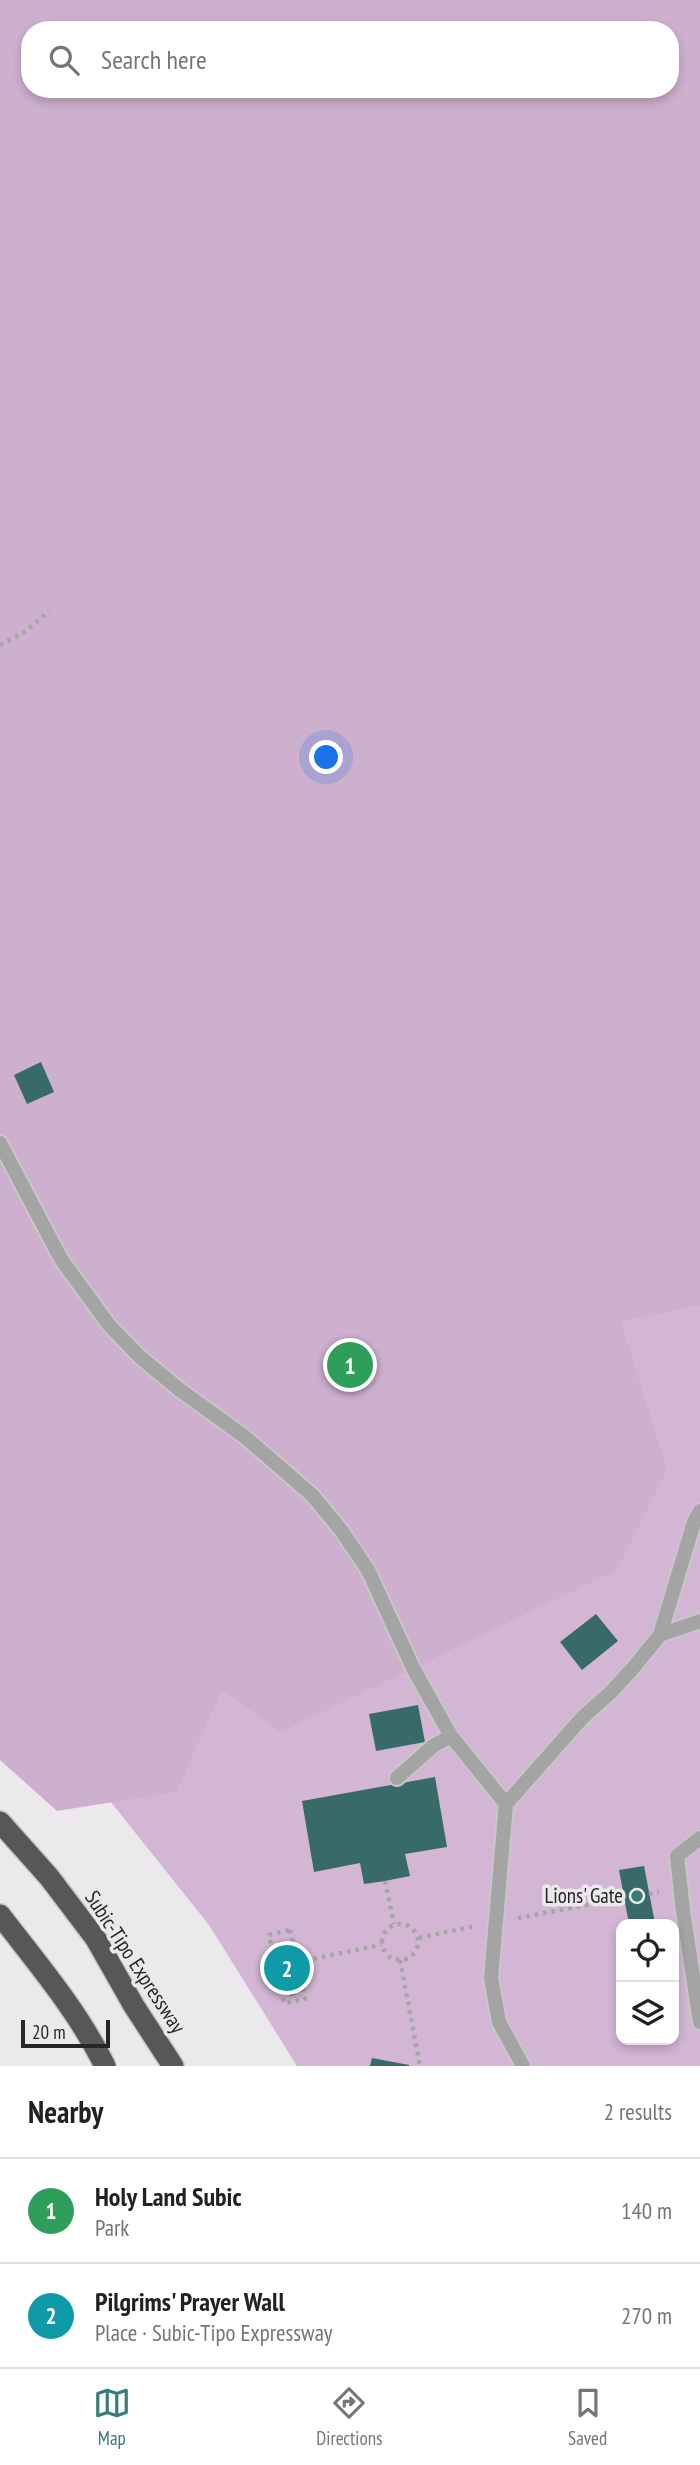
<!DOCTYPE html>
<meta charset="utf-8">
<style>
body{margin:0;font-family:"PT Sans Narrow",sans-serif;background:#f6f6f6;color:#202124}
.controls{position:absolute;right:21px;bottom:21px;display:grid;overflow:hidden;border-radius:14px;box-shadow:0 4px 10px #0003}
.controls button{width:63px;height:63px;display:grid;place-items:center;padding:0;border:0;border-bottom:2px solid #e0e0e0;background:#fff;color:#202124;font:35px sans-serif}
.scale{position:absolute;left:21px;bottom:18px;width:89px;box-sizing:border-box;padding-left:7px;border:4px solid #272627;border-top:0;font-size:19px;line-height:24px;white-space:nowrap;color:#272627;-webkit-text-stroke:5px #ebe9eb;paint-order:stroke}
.you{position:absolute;left:327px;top:758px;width:24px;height:24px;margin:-18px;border:5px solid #fff;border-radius:50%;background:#1a73e8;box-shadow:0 0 0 10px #1a73e833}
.badge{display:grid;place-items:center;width:46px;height:46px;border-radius:50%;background:#357d7a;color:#fff;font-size:23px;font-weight:700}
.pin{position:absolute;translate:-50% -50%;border:4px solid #fff;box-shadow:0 2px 7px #0006}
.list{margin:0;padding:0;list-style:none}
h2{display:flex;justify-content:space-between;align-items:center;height:91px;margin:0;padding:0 28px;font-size:30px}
h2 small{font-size:23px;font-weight:400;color:#757577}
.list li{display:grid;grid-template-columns:46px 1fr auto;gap:21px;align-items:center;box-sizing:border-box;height:105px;padding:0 28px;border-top:2px solid #e0e0e0}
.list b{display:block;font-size:26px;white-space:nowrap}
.list p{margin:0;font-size:23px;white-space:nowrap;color:#757577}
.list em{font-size:23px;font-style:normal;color:#757577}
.icon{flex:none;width:38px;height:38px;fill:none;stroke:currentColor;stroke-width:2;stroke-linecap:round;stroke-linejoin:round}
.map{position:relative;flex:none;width:700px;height:2066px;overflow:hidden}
.search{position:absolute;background:#fff;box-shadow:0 4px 10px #0003;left:21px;right:21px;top:21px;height:77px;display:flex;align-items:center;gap:18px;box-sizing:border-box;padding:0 24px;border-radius:28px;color:#757577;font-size:26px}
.sheet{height:301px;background:#fff}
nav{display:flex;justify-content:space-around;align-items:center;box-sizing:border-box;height:98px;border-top:2px solid #e0e0e0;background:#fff;font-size:19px;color:#757577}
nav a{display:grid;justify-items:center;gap:4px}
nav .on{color:#357d7a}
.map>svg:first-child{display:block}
.green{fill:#d2b6d4;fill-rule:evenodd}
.forest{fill:#cdafce;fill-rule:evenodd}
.building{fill:#386b68}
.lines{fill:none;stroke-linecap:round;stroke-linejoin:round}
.lane-casing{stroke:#c8c6c8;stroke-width:18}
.highway-casing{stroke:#c8c6c8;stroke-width:24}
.path{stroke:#a6a5a6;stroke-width:4.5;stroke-dasharray:3.5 5;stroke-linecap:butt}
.lane{stroke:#a5a4a5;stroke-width:14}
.highway{stroke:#585658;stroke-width:21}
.poi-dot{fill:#357d7a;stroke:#ebe9eb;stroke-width:2.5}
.labels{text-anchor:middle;stroke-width:7;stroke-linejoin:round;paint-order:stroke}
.poi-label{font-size:21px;fill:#272627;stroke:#ebe9eb;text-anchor:end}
.street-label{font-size:21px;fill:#272627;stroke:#ebe9eb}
</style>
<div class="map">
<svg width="700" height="2066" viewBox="0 0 700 2066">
<rect width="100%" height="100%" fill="#ebe9eb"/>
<path class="green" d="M 0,90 L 700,1036 L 700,2066 L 297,2066 L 209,1925 L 31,1702 ZM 621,1924 L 674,1924 L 674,2040 L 621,2040 Z"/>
<path class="forest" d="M 0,0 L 700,0 L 700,1305 L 621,1321 L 667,1470 L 617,1570 L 281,1732 L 222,1690 L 176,1792 L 57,1811 L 0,1760 ZM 30,30 L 670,30 L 670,89 L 30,89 Z"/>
<path class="building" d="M 41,1062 L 54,1092 L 27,1104 L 14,1075 Z
M 596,1614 L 618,1641 L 582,1670 L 560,1642 Z
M 418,1705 L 425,1742 L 376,1751 L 369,1714 Z
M 435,1777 L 447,1847 L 405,1854 L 410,1876 L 385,1881 L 364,1884 L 360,1863 L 314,1872 L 302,1801 Z
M 644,1866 L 655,1923 L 629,1924 L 619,1870 Z
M 285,1941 L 296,1994 L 290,1996 L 278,1942 Z
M 372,2058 L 409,2065 L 409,2066 L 370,2066 Z"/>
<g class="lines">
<defs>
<path id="lane" d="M 0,1143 L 61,1259 L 109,1325 L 140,1357 L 180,1390 L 245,1437 L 312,1495 L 341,1530 L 368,1570 L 414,1670 L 451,1736 L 506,1804
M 660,1635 L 694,1522 L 700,1511
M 397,1778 L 433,1746 L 451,1736
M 700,1838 L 677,1856 L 683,1911 L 700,2022
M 523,2066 L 499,2022 L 491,1978 L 506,1804 L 582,1718 L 611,1692 L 633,1668 L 660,1635 L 700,1621"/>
<path id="highway" d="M 0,1822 L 49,1877 L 96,1939 L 134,2006 L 173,2066
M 0,1915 C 37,1963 78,2011 105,2066"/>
</defs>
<use href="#lane" class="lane-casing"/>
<use href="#highway" class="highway-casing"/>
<path class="path" d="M 0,645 L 26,631 L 49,611
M 385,1881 L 394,1924
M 649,1894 L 659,1892
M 518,1918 L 624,1898
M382 1942a18 18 0 1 1 36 0a18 18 0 1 1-36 0Z
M 290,1930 L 305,1999 L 284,2003 L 269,1935 Z
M 419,1938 L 475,1926
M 400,1960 L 420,2066
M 297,1962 L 381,1945"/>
<use href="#lane" class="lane"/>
<use href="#highway" class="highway"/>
</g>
<circle class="poi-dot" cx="637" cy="1896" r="7"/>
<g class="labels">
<g class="poi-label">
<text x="623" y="1903">Lions' Gate</text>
</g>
<g class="street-label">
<text transform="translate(135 1962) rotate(57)" y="7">Subic-Tipo Expressway</text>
</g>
</g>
</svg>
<div class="controls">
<button><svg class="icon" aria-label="locate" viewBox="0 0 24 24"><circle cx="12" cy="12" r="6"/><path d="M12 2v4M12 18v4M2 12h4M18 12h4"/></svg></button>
<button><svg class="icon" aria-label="layers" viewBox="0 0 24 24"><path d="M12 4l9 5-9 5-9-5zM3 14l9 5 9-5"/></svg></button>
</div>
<div class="scale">20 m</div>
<div class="you"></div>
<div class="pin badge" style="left:350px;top:1365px;background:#2e9e5b">1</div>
<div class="pin badge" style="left:287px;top:1968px;background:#0f9aa8">2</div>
<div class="search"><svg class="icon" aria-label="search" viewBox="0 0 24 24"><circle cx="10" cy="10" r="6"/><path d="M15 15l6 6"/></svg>Search here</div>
</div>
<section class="sheet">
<h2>Nearby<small>2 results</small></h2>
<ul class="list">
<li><span class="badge" style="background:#2e9e5b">1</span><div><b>Holy Land Subic</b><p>Park</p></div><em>140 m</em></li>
<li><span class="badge" style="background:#0f9aa8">2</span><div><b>Pilgrims' Prayer Wall</b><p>Place · Subic-Tipo Expressway</p></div><em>270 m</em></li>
</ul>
</section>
<nav>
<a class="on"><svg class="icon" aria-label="map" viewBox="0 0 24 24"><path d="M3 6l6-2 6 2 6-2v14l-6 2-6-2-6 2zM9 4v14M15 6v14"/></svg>Map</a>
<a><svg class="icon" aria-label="directions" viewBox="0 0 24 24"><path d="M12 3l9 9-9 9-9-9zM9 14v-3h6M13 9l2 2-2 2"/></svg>Directions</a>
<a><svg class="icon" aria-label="saved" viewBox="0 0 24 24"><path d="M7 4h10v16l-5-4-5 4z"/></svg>Saved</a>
</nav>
